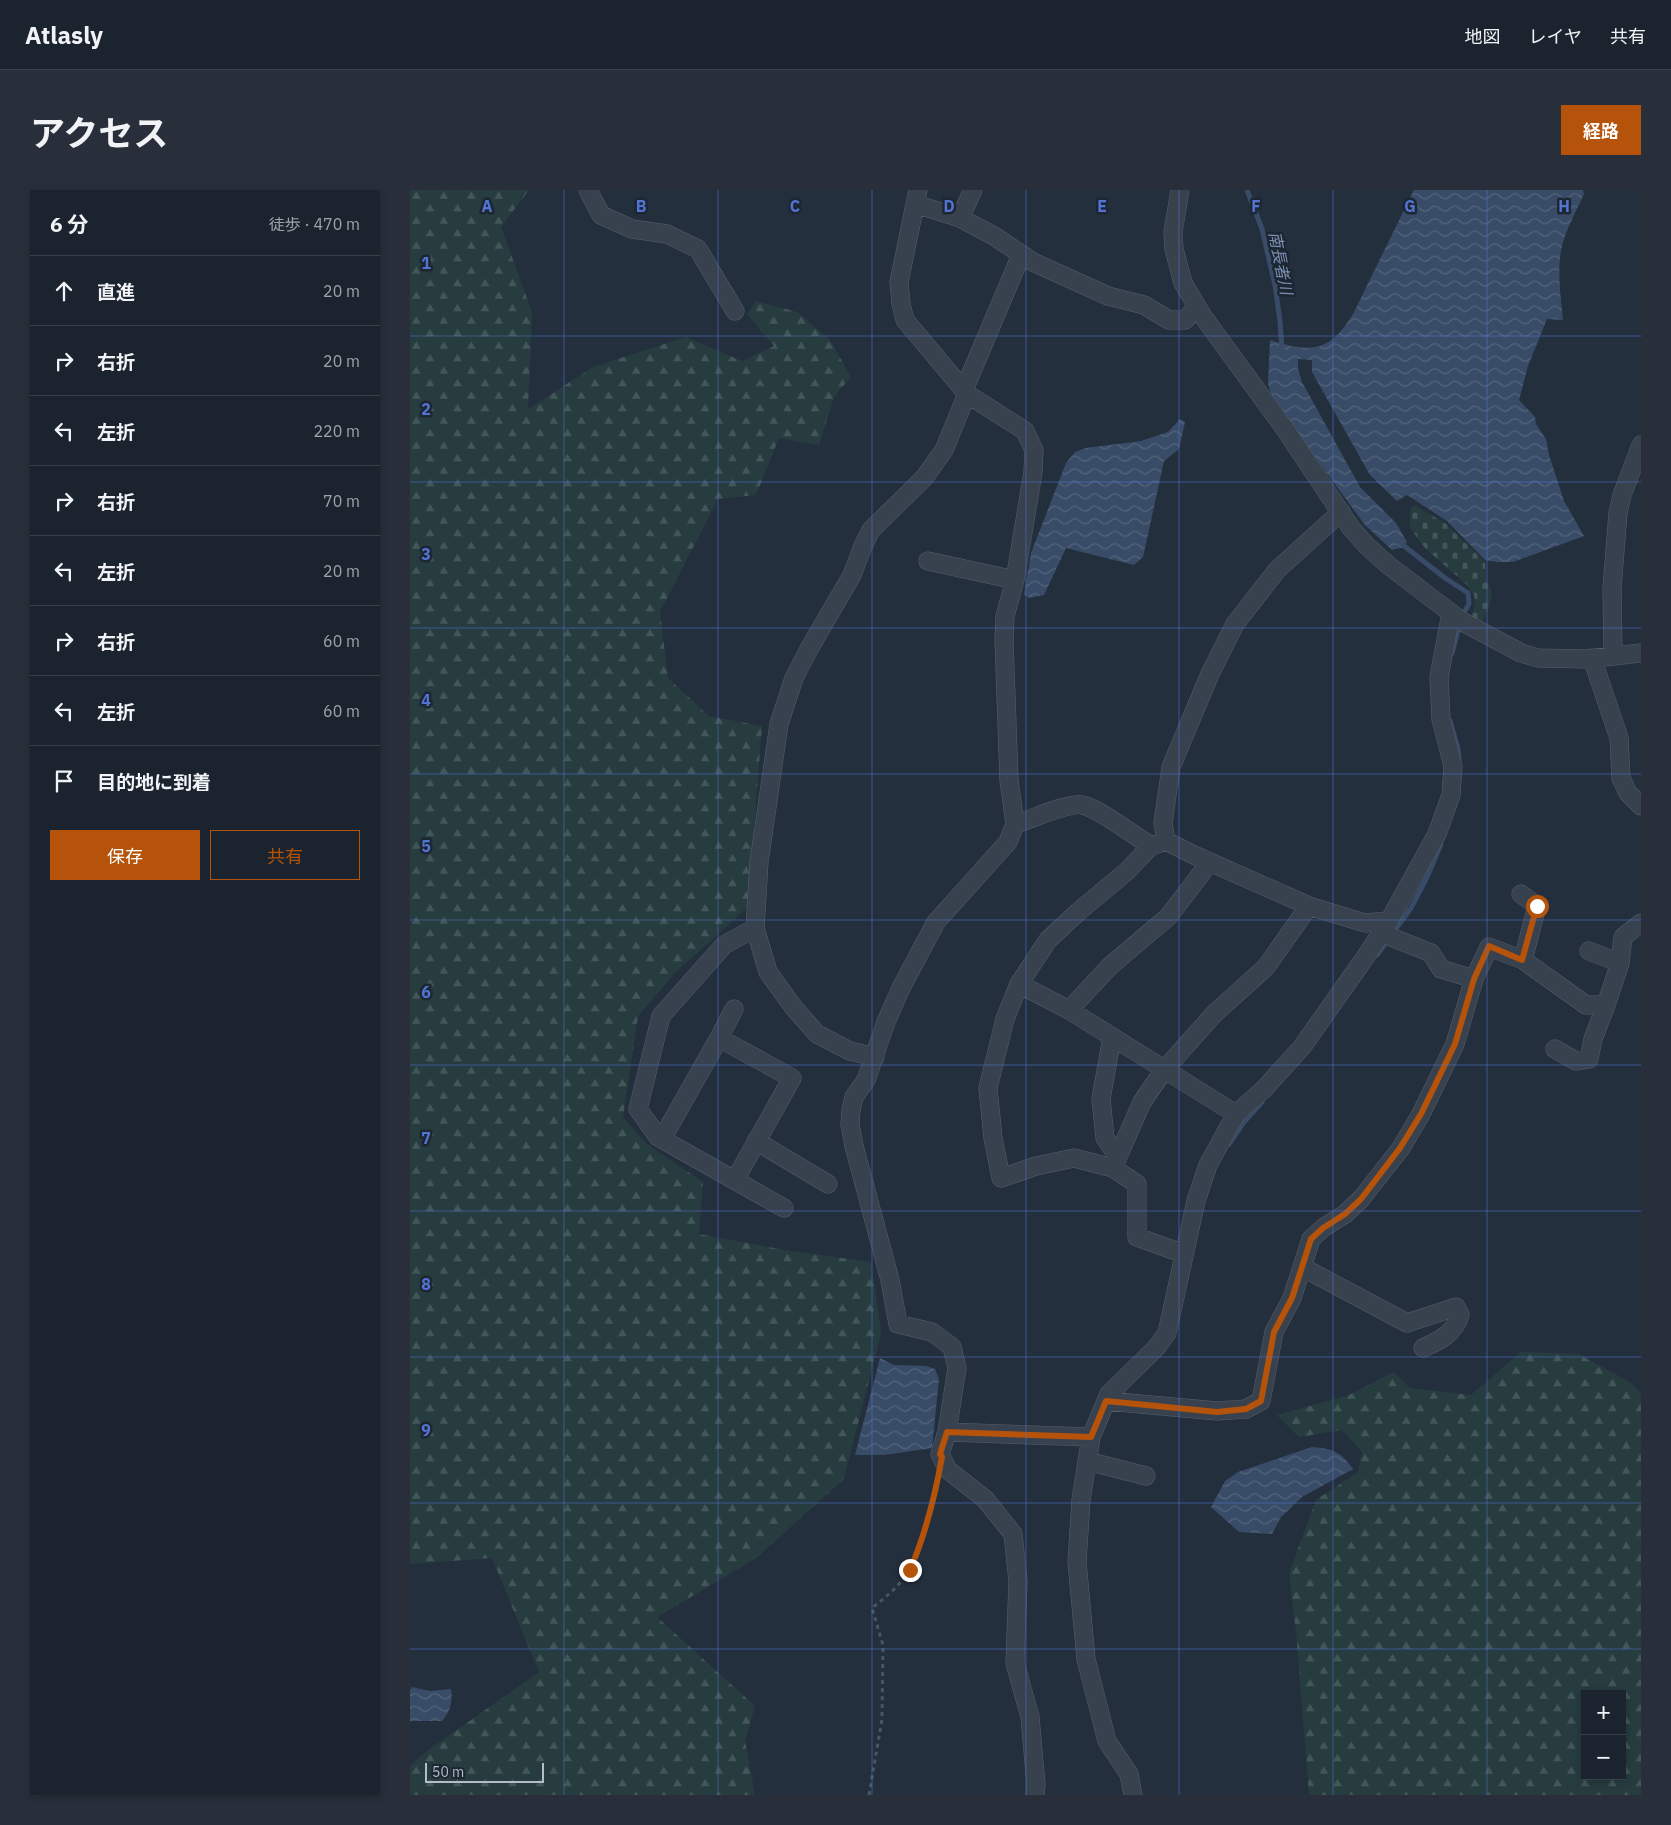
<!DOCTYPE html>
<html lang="ja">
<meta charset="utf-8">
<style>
body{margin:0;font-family:"IBM Plex Sans","Noto Sans JP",sans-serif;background:#282f3a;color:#f1f3f6}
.controls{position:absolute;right:15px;bottom:15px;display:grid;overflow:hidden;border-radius:0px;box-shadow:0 2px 8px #0003}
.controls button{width:45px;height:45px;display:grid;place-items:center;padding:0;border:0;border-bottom:1px solid #39404a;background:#1b232e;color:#f1f3f6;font:25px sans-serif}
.scale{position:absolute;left:15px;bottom:12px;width:119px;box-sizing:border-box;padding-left:5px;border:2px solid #b4bcc9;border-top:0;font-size:14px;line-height:18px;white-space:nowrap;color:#b4bcc9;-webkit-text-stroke:4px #1d2633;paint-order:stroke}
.stop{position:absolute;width:15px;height:15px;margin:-11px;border:4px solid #b45309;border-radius:50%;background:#fff}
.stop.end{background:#b45309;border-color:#fff;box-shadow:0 1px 5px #0008}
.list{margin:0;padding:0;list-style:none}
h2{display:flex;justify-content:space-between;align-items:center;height:65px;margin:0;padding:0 20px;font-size:21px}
h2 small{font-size:16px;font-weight:400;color:#a0a4aa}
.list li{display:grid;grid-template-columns:32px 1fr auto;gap:15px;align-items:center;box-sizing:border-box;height:70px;padding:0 20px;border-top:1px solid #39404a}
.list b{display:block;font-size:19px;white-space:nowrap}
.list em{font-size:16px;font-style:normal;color:#a0a4aa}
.actions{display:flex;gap:10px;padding:15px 20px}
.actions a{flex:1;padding:11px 0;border:1px solid #b45309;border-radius:0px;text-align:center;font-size:18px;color:#b45309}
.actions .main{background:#b45309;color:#fff}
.icon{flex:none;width:28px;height:28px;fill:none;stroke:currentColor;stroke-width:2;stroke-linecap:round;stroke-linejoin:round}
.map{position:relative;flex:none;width:1231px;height:1605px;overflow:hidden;border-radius:0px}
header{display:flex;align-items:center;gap:30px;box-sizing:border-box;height:70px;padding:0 25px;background:#1b232e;border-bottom:1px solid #39404a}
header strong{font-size:24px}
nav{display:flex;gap:28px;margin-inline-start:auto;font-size:18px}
.intro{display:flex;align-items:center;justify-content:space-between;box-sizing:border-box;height:120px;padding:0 30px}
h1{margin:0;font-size:35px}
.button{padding:12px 22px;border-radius:0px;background:#b45309;color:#fff;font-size:18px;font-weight:700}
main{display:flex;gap:30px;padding:0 30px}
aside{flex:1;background:#1b232e;border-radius:0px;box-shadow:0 2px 8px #0003}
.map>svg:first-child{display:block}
.forest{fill:url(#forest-firs);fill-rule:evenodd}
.cemetery{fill:url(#cemetery-stones)}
.water{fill:url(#water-waves)}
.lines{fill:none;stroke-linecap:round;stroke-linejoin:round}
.stream{stroke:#394c67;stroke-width:5}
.street-casing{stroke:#565f6c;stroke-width:19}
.path{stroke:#44595c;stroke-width:3;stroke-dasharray:4 4;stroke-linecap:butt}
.street{stroke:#38414e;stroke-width:18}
.route{stroke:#b45309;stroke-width:6}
.grid{fill:none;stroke:#5274d3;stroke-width:1;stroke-opacity:0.55}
.labels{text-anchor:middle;stroke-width:5;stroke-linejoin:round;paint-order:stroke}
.water-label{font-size:16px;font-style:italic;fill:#7c92b1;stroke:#1d2633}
.grid-label{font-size:16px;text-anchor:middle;font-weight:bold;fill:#5274d3;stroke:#1d2633;stroke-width:5;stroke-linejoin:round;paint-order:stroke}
</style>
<header>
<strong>Atlasly</strong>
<nav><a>地図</a><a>レイヤ</a><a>共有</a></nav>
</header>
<div class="intro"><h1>アクセス</h1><a class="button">経路</a></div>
<main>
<aside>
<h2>6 分<small>徒歩 · 470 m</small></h2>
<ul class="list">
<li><svg class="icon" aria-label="ahead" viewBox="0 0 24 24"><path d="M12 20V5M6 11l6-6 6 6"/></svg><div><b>直進</b></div><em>20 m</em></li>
<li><svg class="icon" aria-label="right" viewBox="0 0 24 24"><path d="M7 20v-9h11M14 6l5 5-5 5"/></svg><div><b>右折</b></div><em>20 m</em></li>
<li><svg class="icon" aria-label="left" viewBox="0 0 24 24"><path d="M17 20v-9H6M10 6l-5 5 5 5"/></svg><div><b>左折</b></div><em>220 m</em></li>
<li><svg class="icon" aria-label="right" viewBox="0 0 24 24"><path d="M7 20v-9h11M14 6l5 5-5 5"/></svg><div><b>右折</b></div><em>70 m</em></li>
<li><svg class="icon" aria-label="left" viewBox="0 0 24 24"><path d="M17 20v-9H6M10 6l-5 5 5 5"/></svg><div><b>左折</b></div><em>20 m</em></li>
<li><svg class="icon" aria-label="right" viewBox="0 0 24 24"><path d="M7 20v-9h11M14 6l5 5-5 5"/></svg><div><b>右折</b></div><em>60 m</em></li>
<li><svg class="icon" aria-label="left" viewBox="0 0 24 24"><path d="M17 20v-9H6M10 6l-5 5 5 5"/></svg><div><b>左折</b></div><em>60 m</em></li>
<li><svg class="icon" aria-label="arrive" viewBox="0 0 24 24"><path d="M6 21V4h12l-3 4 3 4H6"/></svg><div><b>目的地に到着</b></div></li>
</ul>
<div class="actions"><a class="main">保存</a><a>共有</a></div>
</aside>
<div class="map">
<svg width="1231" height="1605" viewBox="0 0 1231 1605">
<defs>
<pattern id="forest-firs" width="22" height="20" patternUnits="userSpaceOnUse" patternTransform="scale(1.25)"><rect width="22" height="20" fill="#263c3f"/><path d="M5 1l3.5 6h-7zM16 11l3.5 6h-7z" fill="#435659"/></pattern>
<pattern id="cemetery-stones" width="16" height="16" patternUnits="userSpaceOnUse" patternTransform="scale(1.25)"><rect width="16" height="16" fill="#263c3f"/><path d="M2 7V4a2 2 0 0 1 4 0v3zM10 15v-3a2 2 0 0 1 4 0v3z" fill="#435659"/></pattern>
<pattern id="water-waves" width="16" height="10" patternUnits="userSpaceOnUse" patternTransform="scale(1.25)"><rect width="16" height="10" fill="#394c67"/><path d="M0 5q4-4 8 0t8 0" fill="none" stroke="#53647b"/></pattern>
</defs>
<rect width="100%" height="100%" fill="#242f3e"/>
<path class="forest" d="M 0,0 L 119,0 L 91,37 L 122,122 L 118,219 L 183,177 L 276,147 L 332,171 L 364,156 L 337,124 L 346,111 L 387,122 L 420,150 L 441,187 L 424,207 L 409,255 L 369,248 L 346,305 L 308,309 L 250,422 L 258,488 L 299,526 L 352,536 L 338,717 L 265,783 L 228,826 L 213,927 L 237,954 L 293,992 L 289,1044 L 375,1060 L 461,1072 L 471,1143 L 434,1289 L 345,1369 L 247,1427 L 345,1516 L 335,1551 L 345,1605 L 0,1605 L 0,1576 L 14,1563 L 129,1482 L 82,1368 L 0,1374 Z
M 1111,1162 L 1168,1164 L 1220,1192 L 1231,1203 L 1231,1605 L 899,1605 L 886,1442 L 879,1383 L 906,1310 L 948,1282 L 952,1262 L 932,1240 L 889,1247 L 867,1225 L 939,1205 L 984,1182 L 1000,1198 L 1061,1205 ZM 1175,1504 L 1212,1504 L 1212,1586 L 1175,1586 Z"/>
<path class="cemetery" d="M 1004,315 L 1035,333 L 1075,372 L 1076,389 L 1082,402 L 1079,418 L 1071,435 L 1061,427 L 1065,416 L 1064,405 L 1057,395 L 1015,358 L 1000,338 L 1000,318 Z"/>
<path class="water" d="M 1004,0 L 1173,0 L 1174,4 C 1166,22 1155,40 1151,61 C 1147,83 1151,108 1153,130 L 1137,129 L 1118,176 L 1109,210 L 1125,227 L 1126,234 L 1136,249 L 1139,265 L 1154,311 L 1174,346 L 1103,372 L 1087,372 L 1075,370 L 1037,331 L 997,305 L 987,311 L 960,285 L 902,182 L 902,170 L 888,169 L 888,179 L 892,192 L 950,297 L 986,333 L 997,352 L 994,357 L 982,360 L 955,335 L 862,209 L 858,193 L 860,150 C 901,163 919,163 943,124 Z
M 770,229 L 775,232 L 769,259 L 754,271 L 733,367 L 724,375 L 656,358 L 634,405 L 620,408 L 614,405 L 621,363 L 656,273 L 665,262 L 676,258 L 731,251 L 758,242 Z
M 470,1168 L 484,1175 L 516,1176 L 525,1179 L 529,1189 L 522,1258 L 474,1265 L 445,1265 Z
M 902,1257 C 924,1259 931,1262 943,1279 L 892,1307 L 871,1327 L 862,1344 L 829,1342 L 801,1317 L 815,1291 L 828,1282 Z
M 2,1497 L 20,1501 L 41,1499 C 43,1511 40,1522 32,1531 L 0,1531 L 0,1500 Z"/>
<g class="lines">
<path class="stream" d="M 837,0 L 852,39 L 865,95 L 870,131 L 872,160
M 989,352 L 1035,388 L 1058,403 L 1059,414 L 1052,426 L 1042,463
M 1040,531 L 1048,559 L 1049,569
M 967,765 L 1001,718 L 1018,685 L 1031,654
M 819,954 L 834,932 L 852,912"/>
<defs>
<path id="street" d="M 178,0 L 191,25 L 222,39 L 257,44 L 288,59 L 325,121
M 508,0 L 489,92 L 491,114 L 495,130 L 557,204 L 615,241 L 624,260 L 623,282 L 605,390 L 595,426 L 594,450 L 599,590 L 605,634 L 598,652 L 526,732 L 491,798 L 476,832 L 456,890 L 444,907 L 441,920 L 440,934 L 444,956 L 480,1090 L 488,1134 L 522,1142 L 542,1157 L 547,1178 L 537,1242 L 681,1247
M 770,0 L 763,42 L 764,59 L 773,93 L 792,125 L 875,239 L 941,338 L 956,355 L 978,375 L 1053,432 L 1111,463 L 1128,468 L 1177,469 L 1231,463
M 505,14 L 550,28 L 584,46 L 623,72 L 698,106 L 734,115 L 759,130 L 775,130 L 787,117
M 550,28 L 563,0
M 554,200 L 611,65
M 931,322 L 867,380 L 825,434 L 800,484 L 761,577 L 753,633 L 756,651 L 784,665 L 899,716 L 955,733 L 979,731
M 518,371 L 605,390
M 1203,465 L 1202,398 L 1208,323 L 1212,305 L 1231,255
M 1182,468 L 1209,548 L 1211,588 L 1218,603 L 1231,616
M 605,634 C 620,630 659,612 672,615 C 687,617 726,647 741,656
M 756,651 L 741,656 L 716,682 L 668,722 L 638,750 L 609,794 L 595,829 L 578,898 L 583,948 L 591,988 L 626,976 L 664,968 L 703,978 L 727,994 L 727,1047 L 774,1064
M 1111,704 L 1127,716 L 1113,770
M 345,738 L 314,755 L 251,826 L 228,919 L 248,947 L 374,1018
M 971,743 L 1021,763 L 1031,779 L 1064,789 L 1079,757 L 1113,770 L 1176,815 L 1196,815 L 1210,773 L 1213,747 L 1231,733
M 1179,761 L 1210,773
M 609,794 L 659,820 L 826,924
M 659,820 L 700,776 L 758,727 L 800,672
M 702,847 L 691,909 L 695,948 L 708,967
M 309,848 L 324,819
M 1145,859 L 1166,871 L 1179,869 L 1183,849 L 1196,815
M 465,867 L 440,861 L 407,844 L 384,818 L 358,782 L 345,738 L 349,672 L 369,534 L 384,488 L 399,459 L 442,385 L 453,356 L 461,340 L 514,288 L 534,260 L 557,204
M 252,949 L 309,848 L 382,888 L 325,990
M 346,951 L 418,994
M 703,978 L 732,912 L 754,880 L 805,823 L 856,777 L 899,716
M 892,1077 L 997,1133 L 1046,1117 L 1050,1125 C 1045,1143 1029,1151 1013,1158
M 697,1211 L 807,1221 L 836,1219 L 851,1211 L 864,1142 L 882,1108 L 901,1049 L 913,1038 L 935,1024 L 951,1009 L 991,958 L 1011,924 L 1045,854 L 1064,789
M 537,1242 L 530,1264 L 538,1280 L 575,1309 L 603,1344 L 608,1391 L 605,1473 L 620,1527 L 626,1595 L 625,1605
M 677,1271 L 736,1286
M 723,1605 L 719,1584 L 697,1551 L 676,1469 L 667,1372 L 671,1310 L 681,1247 L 699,1204 L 746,1158 L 757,1143 L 786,1011 L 798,975 L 826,924 L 854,899 L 892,857 L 954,769 L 979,731 L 1027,644 L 1041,605 L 1043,576 L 1031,529 L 1029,487 L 1041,423"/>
</defs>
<use href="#street" class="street-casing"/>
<path class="path" d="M 459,1605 L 472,1529 L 473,1455 L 462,1418 C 476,1407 492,1394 500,1378 C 514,1352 522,1321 527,1292"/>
<use href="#street" class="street"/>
</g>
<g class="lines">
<path class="route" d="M 500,1380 C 516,1343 525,1306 532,1267 L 530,1264 L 537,1242 L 681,1247 L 696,1211 L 807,1222 L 836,1219 L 851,1211 L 864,1142 L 882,1108 L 901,1049 L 913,1038 L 935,1024 L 951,1009 L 990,958 L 1011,924 L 1045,854 L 1064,789 L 1079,756 L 1112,770 L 1127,716"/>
</g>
<path class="grid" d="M 154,0 L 154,1605M 308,0 L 308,1605M 462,0 L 462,1605M 616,0 L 616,1605M 769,0 L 769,1605M 923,0 L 923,1605M 1077,0 L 1077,1605M 0,146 L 1231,146M 0,292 L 1231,292M 0,438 L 1231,438M 0,584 L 1231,584M 0,730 L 1231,730M 0,875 L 1231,875M 0,1021 L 1231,1021M 0,1167 L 1231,1167M 0,1313 L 1231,1313M 0,1459 L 1231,1459"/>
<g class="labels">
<g class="water-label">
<text transform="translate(871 73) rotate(79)" y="6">南長者川</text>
</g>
</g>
<g class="grid-label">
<text x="77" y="22">A</text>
<text x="231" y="22">B</text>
<text x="385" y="22">C</text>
<text x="539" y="22">D</text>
<text x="692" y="22">E</text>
<text x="846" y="22">F</text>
<text x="1000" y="22">G</text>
<text x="1154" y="22">H</text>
<text x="16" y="79">1</text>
<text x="16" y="225">2</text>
<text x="16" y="370">3</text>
<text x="16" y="516">4</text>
<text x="16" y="662">5</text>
<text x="16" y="808">6</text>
<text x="16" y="954">7</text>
<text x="16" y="1100">8</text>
<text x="16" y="1246">9</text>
</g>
</svg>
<div class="controls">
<button>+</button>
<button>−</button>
</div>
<div class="scale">50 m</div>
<div class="stop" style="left:1127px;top:716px"></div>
<div class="stop end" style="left:500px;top:1380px"></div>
</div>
</main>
